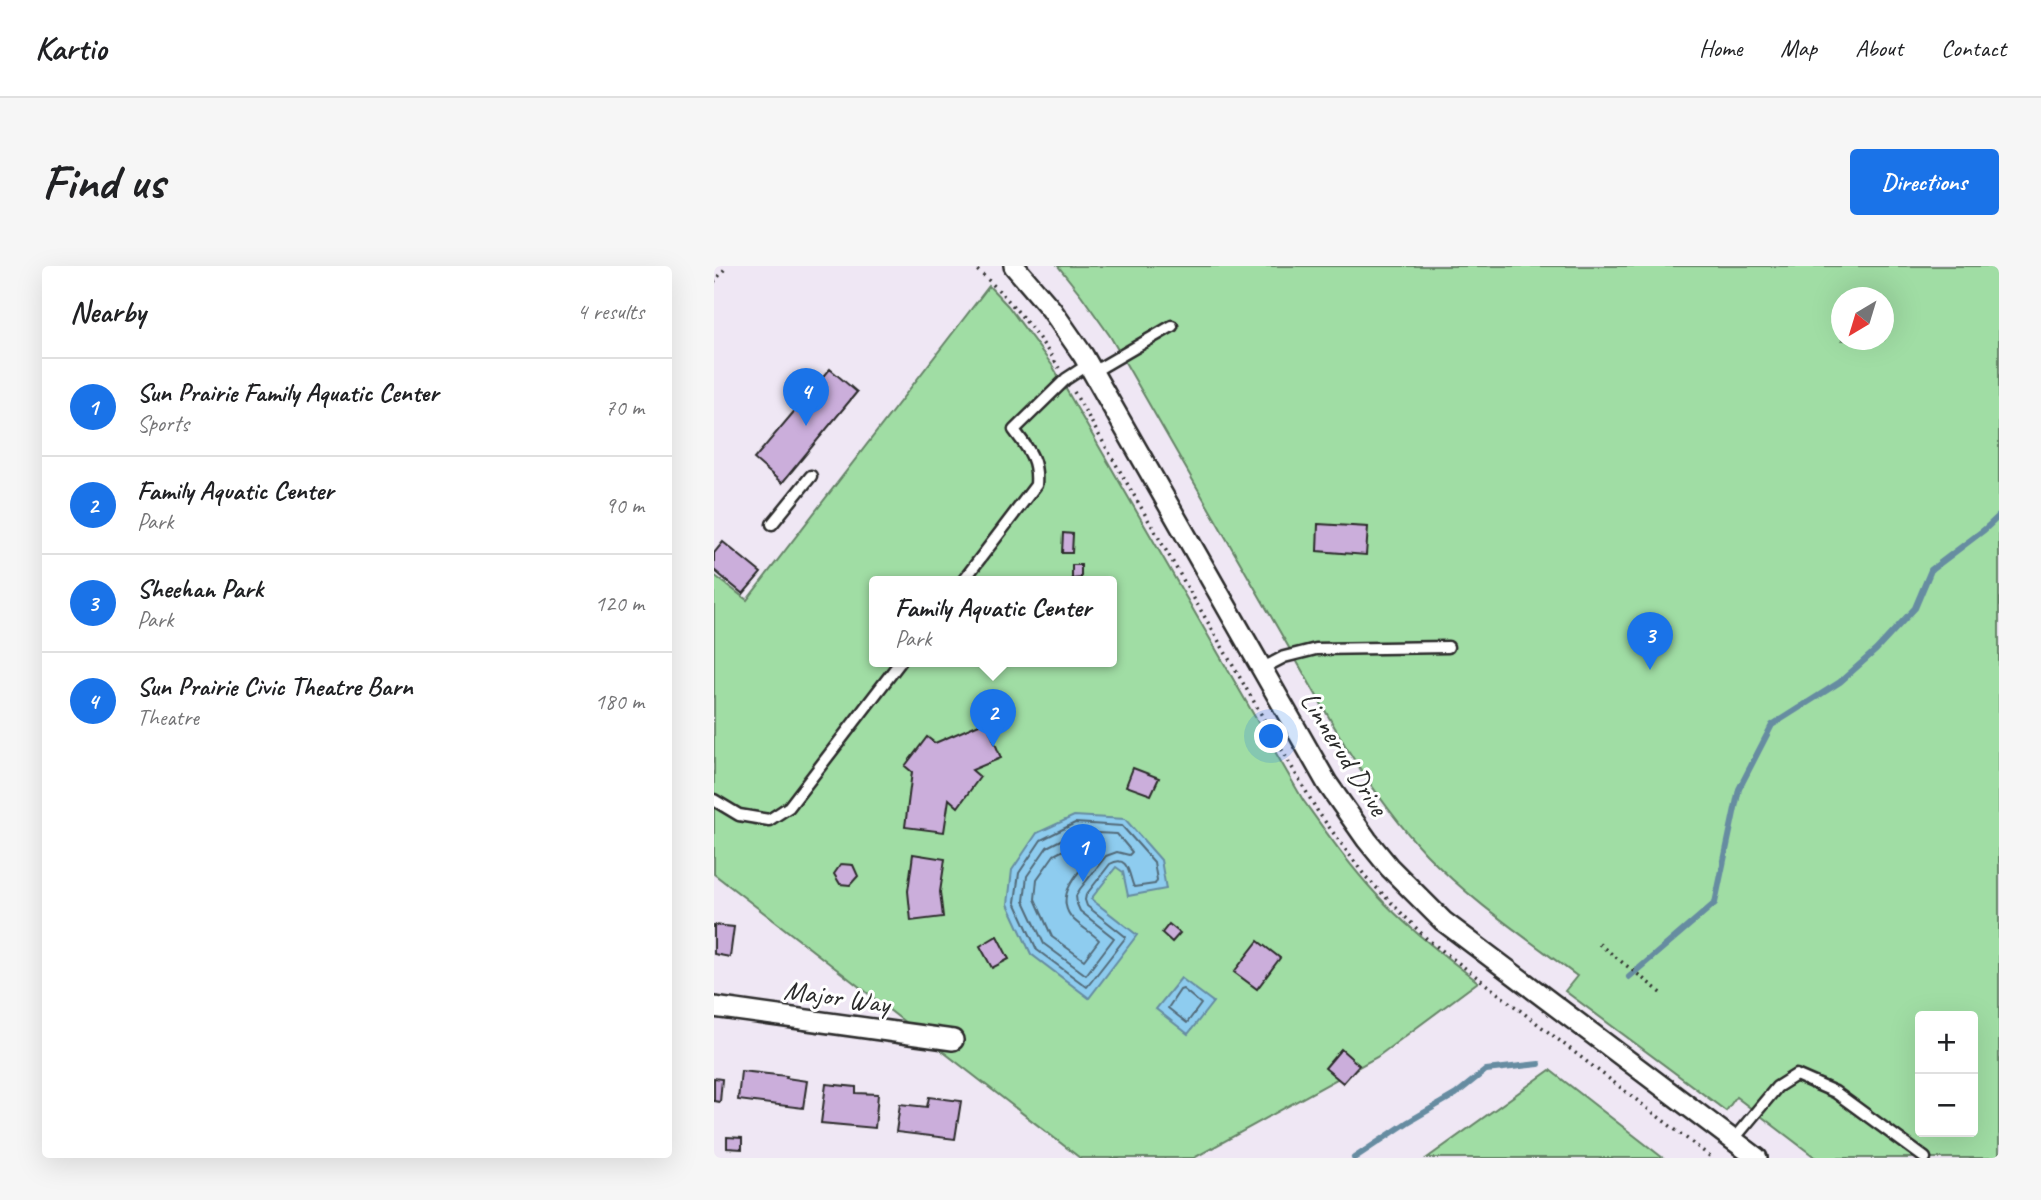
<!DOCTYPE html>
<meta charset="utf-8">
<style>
body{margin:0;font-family:Caveat,sans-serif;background:#f6f6f6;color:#202124}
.controls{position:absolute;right:21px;bottom:21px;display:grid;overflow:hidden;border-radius:7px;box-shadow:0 7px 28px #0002}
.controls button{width:63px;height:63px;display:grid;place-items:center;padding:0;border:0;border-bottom:2px solid #e0e0e0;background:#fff;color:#202124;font:35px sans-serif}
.compass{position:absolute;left:1117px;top:21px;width:63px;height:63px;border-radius:50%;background:#fff;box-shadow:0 7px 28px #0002;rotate:218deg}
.you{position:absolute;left:558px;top:471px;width:24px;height:24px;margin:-18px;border:5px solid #fff;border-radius:50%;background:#1a73e8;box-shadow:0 0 0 10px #1a73e833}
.badge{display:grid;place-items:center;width:46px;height:46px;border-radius:50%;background:#1a73e8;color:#fff;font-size:23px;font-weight:700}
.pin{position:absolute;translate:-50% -58px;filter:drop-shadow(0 2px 4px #0008)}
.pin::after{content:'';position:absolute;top:37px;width:24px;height:21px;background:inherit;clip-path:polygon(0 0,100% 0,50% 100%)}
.popup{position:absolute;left:155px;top:310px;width:248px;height:91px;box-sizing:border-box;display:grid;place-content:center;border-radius:7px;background:#fff;filter:drop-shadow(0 2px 5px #0005);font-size:23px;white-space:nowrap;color:#757577}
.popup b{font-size:26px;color:#202124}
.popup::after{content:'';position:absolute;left:50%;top:100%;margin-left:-14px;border:14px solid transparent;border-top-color:#fff}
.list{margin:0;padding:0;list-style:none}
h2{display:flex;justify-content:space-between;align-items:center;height:91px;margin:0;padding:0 28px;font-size:30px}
h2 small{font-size:23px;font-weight:400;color:#757577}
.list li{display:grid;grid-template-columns:46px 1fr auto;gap:21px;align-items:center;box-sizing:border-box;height:98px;padding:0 28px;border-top:2px solid #e0e0e0}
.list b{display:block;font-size:26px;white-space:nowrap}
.list p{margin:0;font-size:23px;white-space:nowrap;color:#757577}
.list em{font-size:23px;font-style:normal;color:#757577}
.map{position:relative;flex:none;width:1285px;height:892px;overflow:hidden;border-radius:7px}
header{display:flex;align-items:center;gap:42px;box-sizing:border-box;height:98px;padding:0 35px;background:#fff;border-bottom:2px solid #e0e0e0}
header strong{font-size:33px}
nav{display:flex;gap:38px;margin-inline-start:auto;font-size:24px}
.intro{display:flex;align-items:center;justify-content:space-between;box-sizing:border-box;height:168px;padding:0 42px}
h1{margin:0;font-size:49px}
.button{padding:18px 32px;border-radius:7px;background:#1a73e8;color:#fff;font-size:24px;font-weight:700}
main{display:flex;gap:42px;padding:0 42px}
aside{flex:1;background:#fff;border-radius:7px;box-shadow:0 7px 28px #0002}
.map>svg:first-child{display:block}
.green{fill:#a0dda4;stroke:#668468;stroke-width:2;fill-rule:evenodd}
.water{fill:#8eccef;stroke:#668ca1;stroke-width:2}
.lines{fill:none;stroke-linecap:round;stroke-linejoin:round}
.shore{stroke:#536b79;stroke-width:2}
.stream{stroke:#668ca1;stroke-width:6}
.building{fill:#cbaedb;stroke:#2b2b2b;stroke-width:2}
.lane-casing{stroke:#2b2b2b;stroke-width:15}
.street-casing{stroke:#2b2b2b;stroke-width:24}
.path{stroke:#2b2b2b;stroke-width:3.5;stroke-dasharray:2 5;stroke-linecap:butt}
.lane{stroke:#fff;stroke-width:10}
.street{stroke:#fff;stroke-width:19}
.labels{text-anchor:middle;stroke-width:6;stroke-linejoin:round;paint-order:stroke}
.street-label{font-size:28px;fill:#2b2b2b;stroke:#fff}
</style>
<header>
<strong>Kartio</strong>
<nav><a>Home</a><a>Map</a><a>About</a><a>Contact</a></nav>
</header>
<div class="intro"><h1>Find us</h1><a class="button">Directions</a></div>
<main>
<aside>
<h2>Nearby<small>4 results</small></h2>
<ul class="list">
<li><span class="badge">1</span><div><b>Sun Prairie Family Aquatic Center</b><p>Sports</p></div><em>70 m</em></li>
<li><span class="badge">2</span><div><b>Family Aquatic Center</b><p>Park</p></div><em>90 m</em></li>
<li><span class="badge">3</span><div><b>Sheehan Park</b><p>Park</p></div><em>120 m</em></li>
<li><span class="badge">4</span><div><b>Sun Prairie Civic Theatre Barn</b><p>Theatre</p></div><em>180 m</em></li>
</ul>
</aside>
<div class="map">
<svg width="1285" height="892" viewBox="0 0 1285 892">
<rect width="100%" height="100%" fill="#efe7f4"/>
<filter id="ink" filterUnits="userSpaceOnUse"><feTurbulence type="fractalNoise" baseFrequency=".0143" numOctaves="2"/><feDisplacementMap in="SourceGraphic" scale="14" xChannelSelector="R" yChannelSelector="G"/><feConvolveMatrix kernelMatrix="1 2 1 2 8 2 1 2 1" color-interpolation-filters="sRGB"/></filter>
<g filter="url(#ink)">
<path class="green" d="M 344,0 L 1285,0 L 1285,892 L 1102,892 L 1022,831 L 1012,845 L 851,725 L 863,710 C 811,671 757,635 712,588 C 681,555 656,519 632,481 L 396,70 L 367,29 ZM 1128,32 L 1170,32 L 1170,74 L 1128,74 ZM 1206,750 L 1259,750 L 1259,866 L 1206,866 Z
M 275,20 L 294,40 L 338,99 L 589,534 C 612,566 635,599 662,628 C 692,661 729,688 764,716 L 663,791 L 480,892 L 366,892 L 0,608 L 0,309 L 33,334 ZM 160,315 L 398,315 L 398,395 L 160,395 Z
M 836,804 L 949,892 L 713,892 Z"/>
<path class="water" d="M 360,550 L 411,553 L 447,594 L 452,623 L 414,630 L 409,606 L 402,601 L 377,633 L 423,669 L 375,732 L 317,688 L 294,638 L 298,604 L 323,567 Z
M 467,712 L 499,736 L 474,768 L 442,743 Z"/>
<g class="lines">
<path class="shore" d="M 361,557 L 408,560 L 440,596 L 443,614 L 441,618 L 420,621 C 415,611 415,587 396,598 L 372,629 L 371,634 L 373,640 L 412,671 L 373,721 L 323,684 L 301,636 L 305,607 L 327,574 Z
M 362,566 L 403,568 L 418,586 L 415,589 L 403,586 L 392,590 L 366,623 L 362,630 L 363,638 L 366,645 L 400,672 L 372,709 L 330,678 L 310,635 L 313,610 L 333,581 Z
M 365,576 L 382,577 L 384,581 C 372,600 336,628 359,653 C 367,661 377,666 385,674 L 370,694 L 338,671 L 321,633 L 323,613 L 340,589 Z
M 469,723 L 487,738 L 473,757 L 454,742 L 466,724 Z"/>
<path class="stream" d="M 915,711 L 1001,637 L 1025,523 L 1058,459 L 1126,416 L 1162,384 L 1201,342 L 1217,304 L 1270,264 L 1285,250
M 640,892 L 694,856 L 742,828 L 772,804 L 825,798"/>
</g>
<path class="building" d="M 116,103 L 143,126 L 68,217 L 40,193 Z
M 604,258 L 654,261 L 652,289 L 603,285 Z
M 349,267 L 359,268 L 358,287 L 348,287 Z
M 9,276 L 47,307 L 29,328 L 0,304 L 0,287 Z
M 358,299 L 367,299 L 367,312 L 358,313 Z
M 272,455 L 287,492 L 258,504 L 266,511 L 244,541 L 235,533 L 230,566 L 191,561 L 198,506 L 191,500 L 213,471 L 221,477 Z
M 419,502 L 445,512 L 437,529 L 412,520 Z
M 199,588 L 231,593 L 226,626 L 229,651 L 197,655 L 194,625 Z
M 127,598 L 139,599 L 144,610 L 136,619 L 126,618 L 120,608 Z
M 455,658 L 466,667 L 458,676 L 448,667 Z
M 0,659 L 20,661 L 16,691 L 0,688 Z
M 283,670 L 295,693 L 278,702 L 266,680 Z
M 544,675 L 566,692 L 543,723 L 520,706 Z
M 627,783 L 645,799 L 629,817 L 611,802 Z
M 27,805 L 73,810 L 72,812 L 93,815 L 89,842 L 24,834 Z
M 0,812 L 8,813 L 6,836 L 0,835 Z
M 112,818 L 142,821 L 142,827 L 164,828 L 161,862 L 107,857 Z
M 215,831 L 247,835 L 241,873 L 182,866 L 186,838 L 213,841 Z
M 13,871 L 28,872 L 28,883 L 13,882 Z"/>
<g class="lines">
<defs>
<path id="lane" d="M 379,106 L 458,60
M 58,258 L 97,210
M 249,315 L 322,219 C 324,193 315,184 300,164 L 352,113 L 375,98
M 547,403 L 570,391 L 602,383 L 734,381
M 0,534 L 25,549 L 55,554 L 75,541 L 187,395
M 1019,874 L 1063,821 L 1082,809 L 1121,826 L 1211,892"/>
<path id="street" d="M 300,0 L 337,43 L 369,89 L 613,517 L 653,574 L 675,601 L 729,655 L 1043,892
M 0,741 L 239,774"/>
</defs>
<use href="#lane" class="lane-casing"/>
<use href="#street" class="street-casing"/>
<path class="path" d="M 258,0 C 288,23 325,69 345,102
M 0,16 L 13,0
M 360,126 L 604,546 L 651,610 L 712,672 L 998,892
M 885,678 L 950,729"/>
<use href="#lane" class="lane"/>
<use href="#street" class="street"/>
</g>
</g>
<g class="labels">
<g class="street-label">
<text transform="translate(631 487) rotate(58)" y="10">Linnerud Drive</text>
<text transform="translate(123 730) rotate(8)" y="10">Major Way</text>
</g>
</g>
</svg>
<div class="controls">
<button>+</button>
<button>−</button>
</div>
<svg class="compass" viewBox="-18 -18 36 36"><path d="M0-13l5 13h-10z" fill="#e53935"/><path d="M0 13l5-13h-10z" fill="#757577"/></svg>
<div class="you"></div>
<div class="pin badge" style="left:369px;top:616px">1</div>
<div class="pin badge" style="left:279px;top:481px">2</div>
<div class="popup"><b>Family Aquatic Center</b>Park</div>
<div class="pin badge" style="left:936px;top:404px">3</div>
<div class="pin badge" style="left:92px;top:160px">4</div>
</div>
</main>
